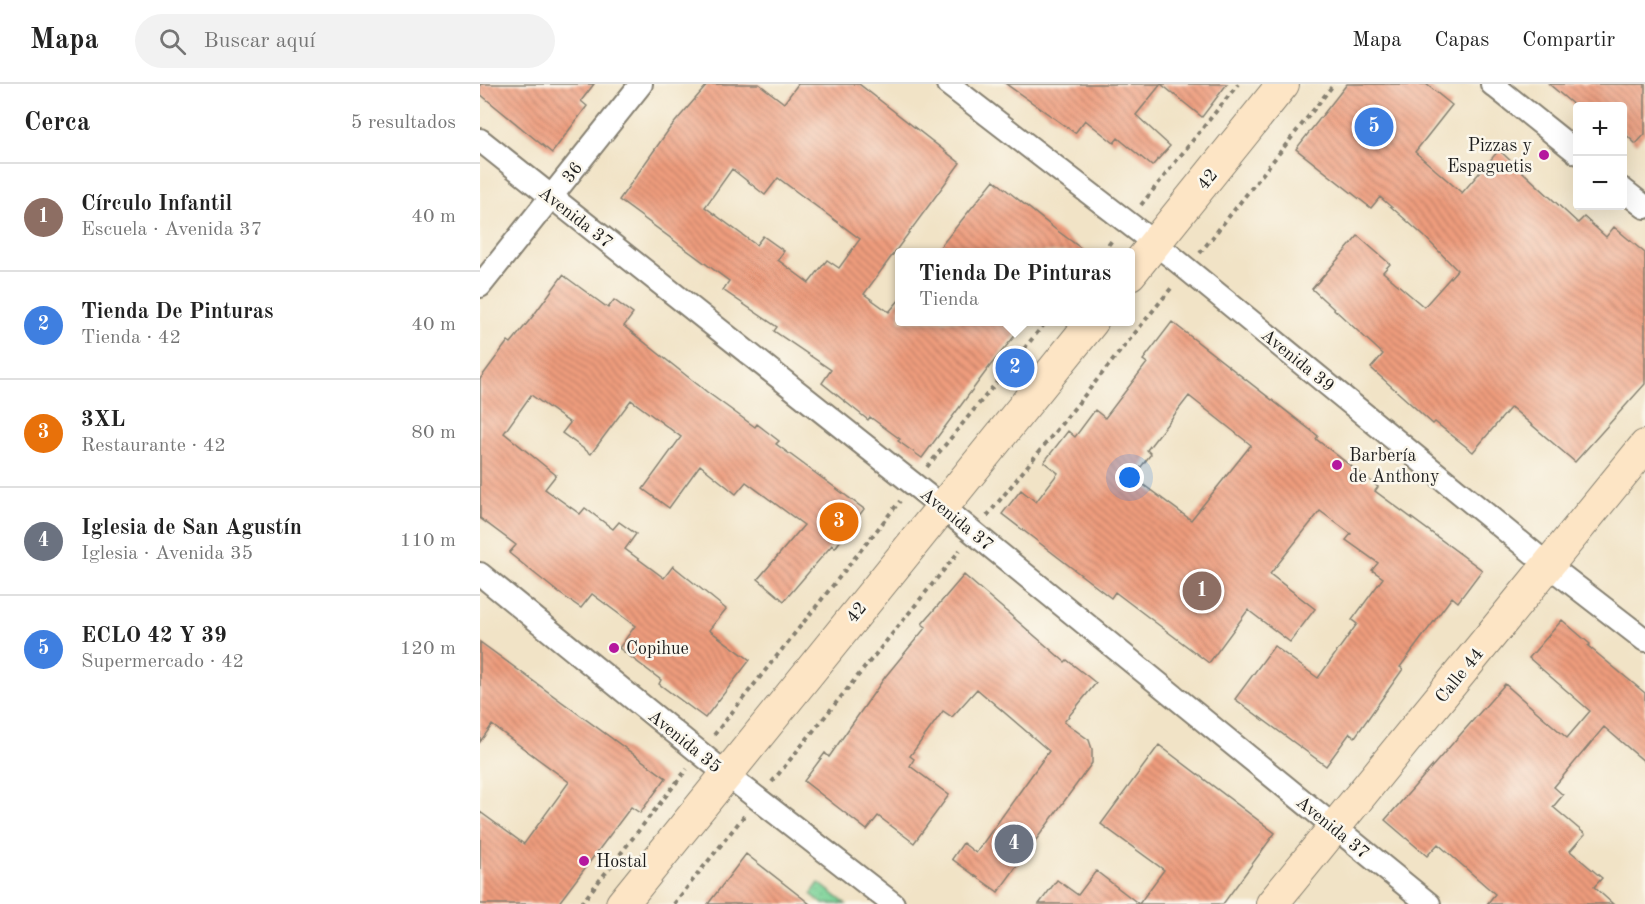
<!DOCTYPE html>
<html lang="es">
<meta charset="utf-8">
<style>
body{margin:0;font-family:"Old Standard TT",serif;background:#f2f2f2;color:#222}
.controls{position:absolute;right:18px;top:18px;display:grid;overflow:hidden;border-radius:6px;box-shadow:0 6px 24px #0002}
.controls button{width:54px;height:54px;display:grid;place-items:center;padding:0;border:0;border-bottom:2px solid #e0e0e0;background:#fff;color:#222;font:30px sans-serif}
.you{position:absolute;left:650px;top:394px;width:21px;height:21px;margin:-15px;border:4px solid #fff;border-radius:50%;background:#1a73e8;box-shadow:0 0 0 9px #1a73e833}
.badge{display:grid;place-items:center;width:39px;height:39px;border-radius:50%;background:#d93025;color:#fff;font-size:20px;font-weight:700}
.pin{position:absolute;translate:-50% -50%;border:3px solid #fff;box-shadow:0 2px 6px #0006}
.popup{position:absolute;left:415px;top:164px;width:240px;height:78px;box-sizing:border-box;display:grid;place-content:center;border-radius:6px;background:#fff;filter:drop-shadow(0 2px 4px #0005);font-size:20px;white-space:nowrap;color:#767676}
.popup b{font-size:22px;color:#222}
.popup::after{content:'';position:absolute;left:50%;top:100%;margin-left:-12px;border:12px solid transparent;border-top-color:#fff}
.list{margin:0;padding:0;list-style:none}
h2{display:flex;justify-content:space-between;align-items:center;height:78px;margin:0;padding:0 24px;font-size:26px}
h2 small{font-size:20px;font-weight:400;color:#767676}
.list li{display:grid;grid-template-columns:39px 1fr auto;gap:18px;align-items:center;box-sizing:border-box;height:108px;padding:0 24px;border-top:2px solid #e0e0e0}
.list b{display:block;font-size:22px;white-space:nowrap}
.list p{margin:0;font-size:20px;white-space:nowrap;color:#767676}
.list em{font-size:20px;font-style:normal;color:#767676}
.icon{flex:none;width:33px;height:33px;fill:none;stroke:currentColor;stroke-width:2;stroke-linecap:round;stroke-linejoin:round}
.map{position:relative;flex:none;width:1165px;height:820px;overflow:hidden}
header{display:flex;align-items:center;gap:36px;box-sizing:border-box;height:84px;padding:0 30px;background:#fff;border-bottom:2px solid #e0e0e0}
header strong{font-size:28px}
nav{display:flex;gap:33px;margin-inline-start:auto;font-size:21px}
.search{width:420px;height:54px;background:#f2f2f2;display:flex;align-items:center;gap:15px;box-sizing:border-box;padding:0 21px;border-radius:33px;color:#767676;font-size:22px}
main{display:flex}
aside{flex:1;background:#fff}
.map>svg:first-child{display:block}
.grass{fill:url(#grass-dots);stroke:#4a7659;stroke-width:1.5}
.building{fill:url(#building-back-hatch);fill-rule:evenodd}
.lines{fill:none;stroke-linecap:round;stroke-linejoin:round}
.street-casing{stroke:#868071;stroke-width:26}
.secondary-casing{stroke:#868071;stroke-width:34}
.path{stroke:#868071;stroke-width:4;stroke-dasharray:4.5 4.5;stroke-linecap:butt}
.street{stroke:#fff;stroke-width:22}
.secondary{stroke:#fde5c5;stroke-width:32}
.poi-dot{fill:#b5179e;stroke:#fbf7ec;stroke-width:2}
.labels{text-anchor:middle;stroke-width:5;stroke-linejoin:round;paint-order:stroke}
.poi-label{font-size:18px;fill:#1c1c1c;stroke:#fbf7ec;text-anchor:start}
.street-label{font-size:18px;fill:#1c1c1c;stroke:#fbf7ec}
</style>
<header>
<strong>Mapa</strong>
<div class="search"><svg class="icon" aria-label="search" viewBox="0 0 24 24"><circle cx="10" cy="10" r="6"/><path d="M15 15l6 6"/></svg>Buscar aquí</div>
<nav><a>Mapa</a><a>Capas</a><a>Compartir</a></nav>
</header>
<main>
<aside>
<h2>Cerca<small>5 resultados</small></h2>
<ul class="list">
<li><span class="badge" style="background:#8d6e63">1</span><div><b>Círculo Infantil</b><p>Escuela · Avenida 37</p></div><em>40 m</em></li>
<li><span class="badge" style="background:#3f7fe0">2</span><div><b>Tienda De Pinturas</b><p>Tienda · 42</p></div><em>40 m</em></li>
<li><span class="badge" style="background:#e8710a">3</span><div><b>3XL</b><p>Restaurante · 42</p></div><em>80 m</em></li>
<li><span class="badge" style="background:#6b7280">4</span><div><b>Iglesia de San Agustín</b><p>Iglesia · Avenida 35</p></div><em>110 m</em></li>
<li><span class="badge" style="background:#3f7fe0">5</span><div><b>ECLO 42 Y 39</b><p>Supermercado · 42</p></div><em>120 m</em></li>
</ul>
</aside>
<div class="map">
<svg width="1165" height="820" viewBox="0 0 1165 820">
<defs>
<pattern id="grass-dots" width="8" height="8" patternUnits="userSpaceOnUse" patternTransform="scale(1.5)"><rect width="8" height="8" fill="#79d196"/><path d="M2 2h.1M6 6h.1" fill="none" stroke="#68b381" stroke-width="1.8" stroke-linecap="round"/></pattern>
<pattern id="building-back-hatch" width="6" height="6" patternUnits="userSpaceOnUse" patternTransform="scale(1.5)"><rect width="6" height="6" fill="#ee9c7d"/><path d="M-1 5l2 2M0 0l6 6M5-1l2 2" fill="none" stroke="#c07e66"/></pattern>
</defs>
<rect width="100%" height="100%" fill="#fbf7ec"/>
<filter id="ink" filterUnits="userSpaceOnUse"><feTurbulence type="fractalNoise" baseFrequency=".0167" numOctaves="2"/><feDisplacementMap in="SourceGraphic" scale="12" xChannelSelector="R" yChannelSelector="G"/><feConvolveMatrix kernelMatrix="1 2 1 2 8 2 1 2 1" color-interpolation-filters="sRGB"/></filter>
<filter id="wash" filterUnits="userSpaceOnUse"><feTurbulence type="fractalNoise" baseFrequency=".008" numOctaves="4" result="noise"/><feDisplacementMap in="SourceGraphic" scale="24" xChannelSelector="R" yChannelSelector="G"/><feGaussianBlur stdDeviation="1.35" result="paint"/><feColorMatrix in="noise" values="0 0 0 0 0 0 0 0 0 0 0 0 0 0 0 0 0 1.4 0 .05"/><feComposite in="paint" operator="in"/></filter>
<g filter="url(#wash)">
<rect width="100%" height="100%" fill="#f1e3c6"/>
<path class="grass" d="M 339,799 L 366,820 L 343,820 L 331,810 Z"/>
<g id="blocks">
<path class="building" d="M 0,0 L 114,0 L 101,17 L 107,22 L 72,69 L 0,10 Z
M 228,0 L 279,0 L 304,19 L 318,0 L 379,0 L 480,79 L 384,210 L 409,228 L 420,215 L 420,237 L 547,237 L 510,282 L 442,374 L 418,357 L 420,355 L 390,333 L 388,336 L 342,299 L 351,286 L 294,247 L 297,243 L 243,206 L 249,197 L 139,116 L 190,44 ZM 252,85 L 285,111 L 298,94 L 380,155 L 359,184 L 347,176 L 329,199 L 298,176 L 304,167 L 283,152 L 276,161 L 225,123 Z
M 526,0 L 681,0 L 656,31 L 690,62 L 672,82 L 638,54 L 634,59 L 605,36 L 595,49 Z
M 681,0 L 747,0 L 722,33 Z
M 867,0 L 946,0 L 972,21 L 935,68 L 982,109 L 1019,66 L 1098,139 L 1104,133 L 1126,153 L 1134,143 L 1165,169 L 1165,300 L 1095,378 L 1031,323 L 993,368 L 955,338 L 953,340 L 891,284 L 903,270 L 832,205 L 878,152 L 910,180 L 903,188 L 944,223 L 977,186 L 945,153 L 900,113 L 891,124 L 816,65 Z
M 1069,0 L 1165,0 L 1165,50 L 1156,60 L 1143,48 L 1143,22 L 1095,22 Z
M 514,96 L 575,145 L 606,168 L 456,168 Z
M 83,191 L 128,224 L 134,216 L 153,230 L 144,242 L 227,308 L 275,343 L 277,340 L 299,357 L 296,360 L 384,425 L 355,464 L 352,461 L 304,517 L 278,495 L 324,441 L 266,398 L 256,410 L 220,381 L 189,424 L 163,405 L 201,353 L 151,316 L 111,370 L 82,349 L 90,339 L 51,311 L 24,349 L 76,391 L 65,405 L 100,430 L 105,424 L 133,445 L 139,438 L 156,450 L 145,465 L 184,494 L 193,482 L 246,525 L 229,546 L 270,576 L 225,634 L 179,600 L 181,596 L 139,564 L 155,542 L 112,510 L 101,524 L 79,509 L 29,469 L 36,461 L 0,434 L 0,295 L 28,257 L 31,259 L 53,232 Z
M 692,238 L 838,352 L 836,355 L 898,403 L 895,407 L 1002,486 L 978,518 L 972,513 L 920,583 L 923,585 L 875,653 L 870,649 L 846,682 L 755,615 L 794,562 L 838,594 L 877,540 L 872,536 L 903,494 L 892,486 L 898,479 L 866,456 L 871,450 L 840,427 L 790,490 L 835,525 L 810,558 L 768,526 L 729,579 L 635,508 L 631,514 L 522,430 L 541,406 L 556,418 L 578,389 L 564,378 L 588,347 L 595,353 L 615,326 L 625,334 L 667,279 L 663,276 ZM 709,312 L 771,361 L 711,436 L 653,393 L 671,370 L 667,366 Z
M 484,491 L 585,578 L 587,576 L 616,599 L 584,638 L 609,656 L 612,665 L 612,679 L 518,808 L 472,775 L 483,759 L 496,769 L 569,667 L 497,605 L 472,633 L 463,627 L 430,672 L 434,675 L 430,682 L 469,711 L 434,759 L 398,732 L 387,746 L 324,697 L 345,669 L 349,673 L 405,593 L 446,543 L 442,540 Z
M 1082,536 L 1110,560 L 1108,562 L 1165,609 L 1165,678 L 1124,643 L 1074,703 L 1083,711 L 1073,723 L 1105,750 L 1090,767 L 1122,794 L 1114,803 L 1133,820 L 1007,820 L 1015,810 L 958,760 L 947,772 L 905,736 L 1025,600 L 1087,654 L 1110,627 L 1049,574 Z
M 0,558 L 186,694 L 160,729 L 151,723 L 78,820 L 0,820 L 0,728 L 44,760 L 89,698 L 12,641 L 0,658 Z
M 679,661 L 795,749 L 743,820 L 559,820 L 577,796 L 598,811 L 616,787 L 659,820 L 684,786 L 621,740 Z
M 266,770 L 330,820 L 228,820 Z"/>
</g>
</g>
<g filter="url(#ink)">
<use href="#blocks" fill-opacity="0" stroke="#868071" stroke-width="1.5"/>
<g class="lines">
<defs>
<path id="street" d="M 468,0 L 691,172 L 1068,481 L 1165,556
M 1012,0 L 1098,69
M 0,56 L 461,422 L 949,820
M 1142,105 L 1165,123
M 0,202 L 161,0
M 0,490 L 246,690 L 413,820"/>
<path id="secondary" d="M 650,190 L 803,0
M 142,820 L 612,238
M 792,820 L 1165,362"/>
</defs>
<use href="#street" class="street-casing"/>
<use href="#secondary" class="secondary-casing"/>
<path class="path" d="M 661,121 L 758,0
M 623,168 L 633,155
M 720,169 L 854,0
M 447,383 L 566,238
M 507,432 L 693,202
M 234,651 L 420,417
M 292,698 L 480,466
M 101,820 L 207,685
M 194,820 L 264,732"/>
<use href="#street" class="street"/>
<use href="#secondary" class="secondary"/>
</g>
</g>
<g class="poi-dot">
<circle cx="1064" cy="71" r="6"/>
<circle cx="857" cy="381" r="6"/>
<circle cx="134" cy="564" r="6"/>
<circle cx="104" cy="777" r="6"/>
</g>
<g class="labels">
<g class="poi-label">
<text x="1052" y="67" text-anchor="end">Pizzas y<tspan x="1052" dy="21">Espaguetis</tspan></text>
<text x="869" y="377">Barbería<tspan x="869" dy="21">de Anthony</tspan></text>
<text x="146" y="570">Copihue</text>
<text x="116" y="783">Hostal</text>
</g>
<g class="street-label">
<text transform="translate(92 88) rotate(-52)" y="6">36</text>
<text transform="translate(727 95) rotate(-51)" y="6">42</text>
<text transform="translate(96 133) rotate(38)" y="6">Avenida 37</text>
<text transform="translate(818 276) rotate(39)" y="6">Avenida 39</text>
<text transform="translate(477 435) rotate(39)" y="6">Avenida 37</text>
<text transform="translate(376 528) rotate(-51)" y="6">42</text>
<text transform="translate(979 591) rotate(-51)" y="6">Calle 44</text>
<text transform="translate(205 657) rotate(39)" y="6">Avenida 35</text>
<text transform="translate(853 743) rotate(39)" y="6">Avenida 37</text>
</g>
</g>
</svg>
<div class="controls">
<button>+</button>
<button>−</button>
</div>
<div class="you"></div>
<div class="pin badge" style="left:722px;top:507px;background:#8d6e63">1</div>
<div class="pin badge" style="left:535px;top:284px;background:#3f7fe0">2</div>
<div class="popup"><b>Tienda De Pinturas</b>Tienda</div>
<div class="pin badge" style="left:359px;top:438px;background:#e8710a">3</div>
<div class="pin badge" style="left:534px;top:760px;background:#6b7280">4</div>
<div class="pin badge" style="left:894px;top:43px;background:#3f7fe0">5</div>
</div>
</main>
